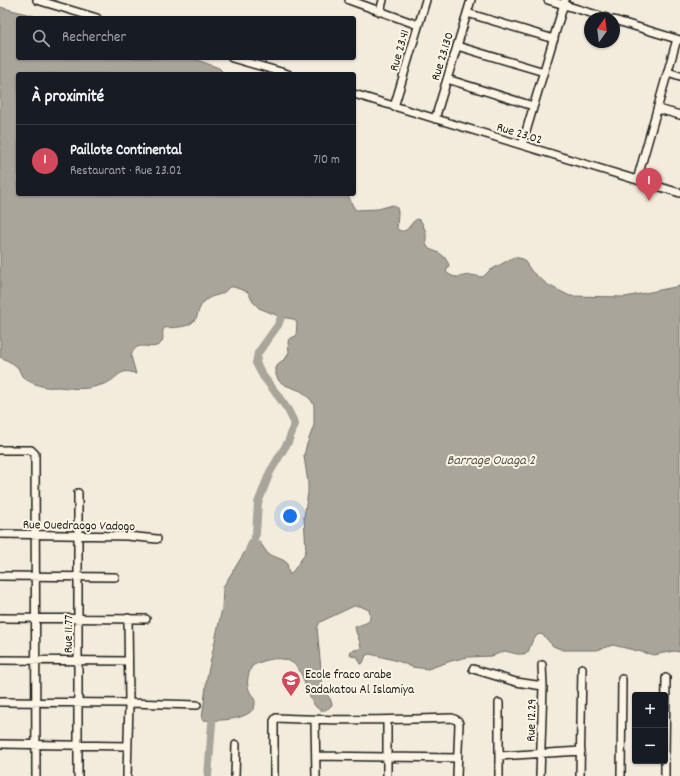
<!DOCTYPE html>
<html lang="fr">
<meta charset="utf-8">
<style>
body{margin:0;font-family:Dekko,sans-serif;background:#242831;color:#f1f3f6}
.controls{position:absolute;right:12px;bottom:12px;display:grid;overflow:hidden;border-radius:4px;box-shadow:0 1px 3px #0004}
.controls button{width:36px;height:36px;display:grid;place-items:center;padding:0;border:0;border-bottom:1px solid #363941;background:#171b24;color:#f1f3f6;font:20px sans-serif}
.compass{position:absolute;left:584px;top:12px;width:36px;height:36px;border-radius:50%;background:#171b24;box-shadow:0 1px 3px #0004;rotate:14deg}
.you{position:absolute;left:290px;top:516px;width:14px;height:14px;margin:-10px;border:3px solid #fff;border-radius:50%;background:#1a73e8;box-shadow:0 0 0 6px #1a73e833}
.badge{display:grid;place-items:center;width:26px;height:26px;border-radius:50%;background:#d1495b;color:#fff;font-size:13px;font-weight:700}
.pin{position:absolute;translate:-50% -33px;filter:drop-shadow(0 1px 2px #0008)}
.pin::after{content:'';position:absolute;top:21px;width:14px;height:12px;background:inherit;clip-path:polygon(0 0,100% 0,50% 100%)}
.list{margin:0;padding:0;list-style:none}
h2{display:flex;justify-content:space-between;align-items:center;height:52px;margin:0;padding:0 16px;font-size:17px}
h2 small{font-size:13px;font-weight:400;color:#9ea1a6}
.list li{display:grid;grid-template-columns:26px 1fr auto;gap:12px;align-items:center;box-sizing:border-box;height:72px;padding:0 16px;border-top:1px solid #363941}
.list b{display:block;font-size:15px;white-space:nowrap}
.list p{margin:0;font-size:13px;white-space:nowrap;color:#9ea1a6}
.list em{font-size:13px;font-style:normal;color:#9ea1a6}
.icon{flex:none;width:22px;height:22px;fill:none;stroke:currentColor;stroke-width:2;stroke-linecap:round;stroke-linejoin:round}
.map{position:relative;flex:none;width:680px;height:776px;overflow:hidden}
.search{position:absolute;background:#171b24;box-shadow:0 1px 3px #0004;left:16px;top:16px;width:340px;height:44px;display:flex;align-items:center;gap:10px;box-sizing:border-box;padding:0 14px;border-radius:4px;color:#9ea1a6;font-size:15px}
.panel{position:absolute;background:#171b24;box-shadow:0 1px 3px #0004;left:16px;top:72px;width:340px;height:124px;border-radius:4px}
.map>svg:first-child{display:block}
.water{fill:#aaa59b;stroke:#716e68}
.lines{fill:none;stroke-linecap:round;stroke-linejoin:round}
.river{stroke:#aaa59b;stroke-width:8}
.minor-casing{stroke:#1c1c1c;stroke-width:10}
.minor{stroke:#fcf5e5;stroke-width:7}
.labels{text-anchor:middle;stroke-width:4;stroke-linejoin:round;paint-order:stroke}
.street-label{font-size:13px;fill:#1c1c1c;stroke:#fcf5e5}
.poi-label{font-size:13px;fill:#1c1c1c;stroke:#fcf5e5;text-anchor:start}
.water-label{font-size:14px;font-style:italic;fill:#55534f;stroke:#fcf5e5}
</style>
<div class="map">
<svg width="680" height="776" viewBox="0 0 680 776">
<rect width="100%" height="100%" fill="#f3ecdd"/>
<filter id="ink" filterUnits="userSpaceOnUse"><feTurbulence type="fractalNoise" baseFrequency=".025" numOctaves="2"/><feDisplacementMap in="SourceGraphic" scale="8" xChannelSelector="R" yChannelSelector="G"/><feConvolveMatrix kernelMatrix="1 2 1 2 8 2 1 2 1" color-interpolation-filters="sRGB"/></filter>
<g filter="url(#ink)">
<path class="water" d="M 0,7 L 42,18 L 18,18 L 18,58 L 192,58 L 219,68 L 225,74 L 18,74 L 18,194 L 347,194 C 351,199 351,205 356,210 L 378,209 L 393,205 L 397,208 L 398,212 L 397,229 C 408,236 409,223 417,219 L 421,221 L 426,232 L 426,244 L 429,249 C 440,253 444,254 449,265 L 446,272 C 455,280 460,276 470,275 C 474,275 479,277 483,277 L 489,271 L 514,257 L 523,259 L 532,272 L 548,285 L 570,296 L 625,297 L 680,286 L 680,652 L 674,651 L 654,655 L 613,645 L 597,650 L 563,650 L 553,646 L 543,635 L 539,634 L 533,639 L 528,652 L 524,654 L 517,654 L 505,651 L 492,656 L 468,657 L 451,661 L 428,669 L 412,667 L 398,661 L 370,654 L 366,655 L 363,663 L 360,664 L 358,657 L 351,656 L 350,654 L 351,651 L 359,649 L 361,647 C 360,639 356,635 355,627 C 365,622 373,625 369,610 L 360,606 L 354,606 L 320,622 L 317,627 L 323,691 C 328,696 331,698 332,705 C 312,726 306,678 298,668 C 286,653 265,659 252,666 C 248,674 246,682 249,690 C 251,695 256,699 255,704 C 253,721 215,721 202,720 L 207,677 L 222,609 L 223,587 L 251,542 L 259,541 L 268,554 L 283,560 L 287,563 L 289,574 L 291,574 L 303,557 L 306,550 L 304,517 L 308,493 L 308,483 L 304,456 L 306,447 L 314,425 L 314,405 L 311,400 L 301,391 L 285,385 L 279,381 L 276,375 L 276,368 L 279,363 L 286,358 L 289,352 L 288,342 L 289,339 L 296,336 L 297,322 L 293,319 L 281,317 L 259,308 L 253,302 L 248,292 L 234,287 L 229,287 C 221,298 215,293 206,300 C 200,305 199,310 197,316 C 192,329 175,327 164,328 C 161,333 165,338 161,343 C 151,353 137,337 131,356 L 136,374 C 119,366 118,380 104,384 C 87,390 77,389 59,387 C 53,387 47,388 41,386 C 35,384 26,381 22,376 C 20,373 19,368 16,366 C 12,362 5,360 0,357 Z"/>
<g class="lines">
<path class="river" d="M 249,550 L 256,534 L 258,503 L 270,472 L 288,442 L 295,424 L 288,410 L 276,393 L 263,376 L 256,363 L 258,353 L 278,325 L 285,307
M 208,776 L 213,711"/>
<defs>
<path id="minor" d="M 37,0 L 97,18
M 349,0 L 418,25
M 548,0 L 607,18
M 380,12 L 383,0
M 467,13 L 554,39
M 614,20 L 680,40
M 457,46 L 544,72
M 232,58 L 288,74
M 668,72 L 680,76
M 447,79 L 533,106
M 354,94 L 680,193
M 394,107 L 426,0
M 658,109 L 680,115
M 435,119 L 471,0
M 522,145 L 565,0
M 637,180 L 677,39
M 0,450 L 31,450 L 35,454 L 36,776
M 78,493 L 78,776
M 0,534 L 127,536 L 157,539
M 0,576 L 115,577
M 0,618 L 146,619
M 0,660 L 128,661
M 473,669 L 516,682 L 543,686
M 0,702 L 129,703 L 197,705
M 499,703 L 499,776
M 315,720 L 316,776
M 0,744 L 128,746
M 316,756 L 457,758
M 499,756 L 581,751
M 665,757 L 666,678
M 127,776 L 129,703 L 128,618
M 235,776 L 236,745
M 274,776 L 274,721 L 276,718 C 335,721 393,720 452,718 L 458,721 L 459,724 L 457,776
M 387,776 L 387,720
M 540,776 L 543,686 L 542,665
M 580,776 L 582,668
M 621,776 L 622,679
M 665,776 L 665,761"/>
</defs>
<use href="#minor" class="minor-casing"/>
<use href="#minor" class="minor"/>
</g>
</g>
<defs>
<symbol id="school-pin" viewBox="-11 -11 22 30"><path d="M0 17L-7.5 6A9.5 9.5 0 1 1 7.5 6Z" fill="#d1495b" stroke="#fcf5e5"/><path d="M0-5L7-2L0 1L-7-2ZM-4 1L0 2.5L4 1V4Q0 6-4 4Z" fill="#fff"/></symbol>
</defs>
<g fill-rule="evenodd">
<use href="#school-pin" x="280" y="669" width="22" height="30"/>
</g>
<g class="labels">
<g class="street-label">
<text transform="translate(398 50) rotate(-74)" y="5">Rue 23.41</text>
<text transform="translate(441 56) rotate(-73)" y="5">Rue 23.130</text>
<text transform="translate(520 132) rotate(17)" y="5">Rue 23.02</text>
<text transform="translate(79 524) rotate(1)" y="5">Rue Ouedraogo Vadogo</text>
<text transform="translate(67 634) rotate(-89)" y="5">Rue 11.77</text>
<text transform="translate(530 720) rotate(-88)" y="5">Rue 12.29</text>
</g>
<g class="poi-label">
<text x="305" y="678">Ecole fraco arabe<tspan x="305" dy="15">Sadakatou Al Islamiya</tspan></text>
</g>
<g class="water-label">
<text x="491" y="464">Barrage Ouaga 2</text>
</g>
</g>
</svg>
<div class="controls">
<button>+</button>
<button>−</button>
</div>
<svg class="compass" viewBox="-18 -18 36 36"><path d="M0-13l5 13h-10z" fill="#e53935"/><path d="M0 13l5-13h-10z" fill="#9ea1a6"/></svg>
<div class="you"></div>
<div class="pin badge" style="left:649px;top:201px">1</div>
<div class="search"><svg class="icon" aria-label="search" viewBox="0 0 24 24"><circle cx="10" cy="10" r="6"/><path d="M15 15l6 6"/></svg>Rechercher</div>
<section class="panel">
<h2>À proximité<small></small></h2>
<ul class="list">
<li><span class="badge">1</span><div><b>Paillote Continental</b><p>Restaurant · Rue 23.02</p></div><em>710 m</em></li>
</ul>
</section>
</div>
